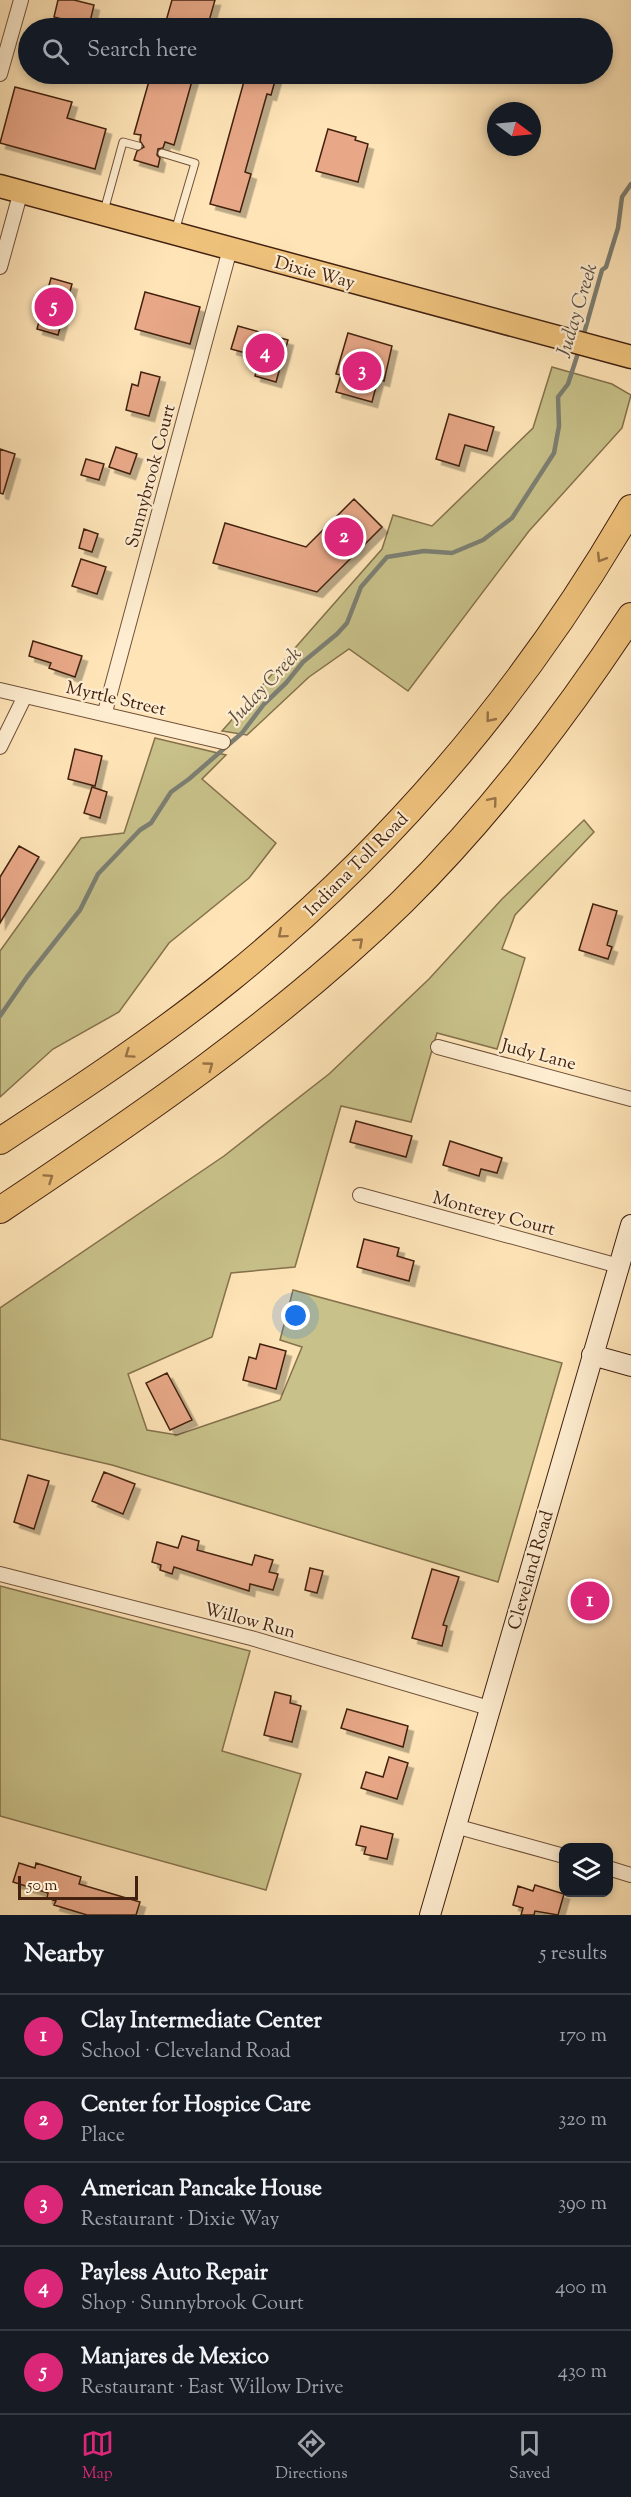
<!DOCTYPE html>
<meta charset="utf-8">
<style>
body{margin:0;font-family:"Sorts Mill Goudy",serif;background:#20242c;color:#f1f3f6}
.controls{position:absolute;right:18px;bottom:18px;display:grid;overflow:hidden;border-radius:12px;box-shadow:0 3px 9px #0003}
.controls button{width:54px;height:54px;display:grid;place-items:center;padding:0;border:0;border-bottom:2px solid #363941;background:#171b24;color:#f1f3f6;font:30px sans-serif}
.compass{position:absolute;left:487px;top:102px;width:54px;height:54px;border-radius:50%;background:#171b24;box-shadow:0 3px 9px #0003;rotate:106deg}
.scale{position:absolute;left:18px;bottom:15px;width:120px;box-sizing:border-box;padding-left:6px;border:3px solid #422110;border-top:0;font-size:16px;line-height:21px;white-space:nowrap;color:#422110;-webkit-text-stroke:4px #feedd0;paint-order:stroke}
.you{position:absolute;left:296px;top:1316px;width:21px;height:21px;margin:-15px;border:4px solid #fff;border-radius:50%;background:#1a73e8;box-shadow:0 0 0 9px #1a73e833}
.badge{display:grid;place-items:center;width:39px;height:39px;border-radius:50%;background:#db2777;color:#fff;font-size:20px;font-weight:700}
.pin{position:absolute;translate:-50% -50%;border:3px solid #fff;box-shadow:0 2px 6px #0006}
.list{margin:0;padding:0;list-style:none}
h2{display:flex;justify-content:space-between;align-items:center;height:78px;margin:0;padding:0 24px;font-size:26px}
h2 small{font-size:20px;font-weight:400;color:#9ea1a6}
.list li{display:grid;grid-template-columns:39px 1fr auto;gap:18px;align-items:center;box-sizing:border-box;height:84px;padding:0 24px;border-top:2px solid #363941}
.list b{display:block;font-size:22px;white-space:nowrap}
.list p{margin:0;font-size:20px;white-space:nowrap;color:#9ea1a6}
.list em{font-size:20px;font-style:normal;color:#9ea1a6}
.icon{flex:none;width:33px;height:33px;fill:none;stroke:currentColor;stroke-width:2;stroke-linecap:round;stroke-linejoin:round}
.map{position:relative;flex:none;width:631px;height:1915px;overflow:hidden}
.search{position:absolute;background:#171b24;box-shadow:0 3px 9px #0003;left:18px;right:18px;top:18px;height:66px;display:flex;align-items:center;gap:15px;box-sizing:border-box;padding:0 21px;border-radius:33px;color:#9ea1a6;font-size:22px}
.sheet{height:498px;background:#171b24}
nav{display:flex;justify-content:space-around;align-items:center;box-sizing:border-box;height:84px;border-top:2px solid #363941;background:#171b24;font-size:16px;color:#9ea1a6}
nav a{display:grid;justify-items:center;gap:3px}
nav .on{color:#db2777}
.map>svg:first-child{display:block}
.green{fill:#c8c189;stroke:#85714c;stroke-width:1.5}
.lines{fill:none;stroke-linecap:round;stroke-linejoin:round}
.stream{stroke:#7c7f73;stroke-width:4.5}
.building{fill:#e8a888;stroke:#422110;stroke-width:1.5;filter:url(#shadow)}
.lane-casing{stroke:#71523a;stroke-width:9}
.street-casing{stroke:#71523a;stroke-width:16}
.secondary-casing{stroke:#422110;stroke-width:22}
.primary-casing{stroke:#422110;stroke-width:25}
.highway-casing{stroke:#422110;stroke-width:28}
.lane{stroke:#feedd0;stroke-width:7}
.street{stroke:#feedd0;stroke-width:14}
.secondary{stroke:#feedd0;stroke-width:20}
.primary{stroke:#efc27c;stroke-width:22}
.highway{stroke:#efc27c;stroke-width:26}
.oneway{stroke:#987246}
.labels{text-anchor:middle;stroke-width:4.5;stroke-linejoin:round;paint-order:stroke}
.street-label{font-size:18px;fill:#422110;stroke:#feedd0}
.water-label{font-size:20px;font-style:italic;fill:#5f5042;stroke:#feedd0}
</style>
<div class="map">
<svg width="631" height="1915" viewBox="0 0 631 1915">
<defs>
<filter id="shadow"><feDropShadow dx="5.5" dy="5.5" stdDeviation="0" flood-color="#0004"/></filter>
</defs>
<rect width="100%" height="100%" fill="#fee4b7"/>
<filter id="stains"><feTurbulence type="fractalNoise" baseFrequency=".00333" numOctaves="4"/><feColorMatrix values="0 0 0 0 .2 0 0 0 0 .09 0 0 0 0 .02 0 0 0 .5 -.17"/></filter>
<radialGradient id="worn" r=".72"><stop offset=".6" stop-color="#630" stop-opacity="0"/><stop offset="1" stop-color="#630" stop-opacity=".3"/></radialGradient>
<path class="green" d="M 552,367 L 612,384 L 631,395 L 622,428 L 529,531 L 408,691 L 349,649 L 309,677 L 247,735 L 222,731 L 382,549 L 393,515 L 432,526 L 533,428 Z
M 155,738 L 226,755 L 202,779 L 276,843 L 249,878 L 169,943 L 119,1012 L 53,1049 L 0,1097 L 0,951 L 81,838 L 124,833 Z
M 584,820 L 594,832 L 515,915 L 502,949 L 525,958 L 497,1049 L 437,1033 L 411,1122 L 341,1106 L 295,1267 L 231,1273 L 212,1337 L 128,1374 L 147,1430 L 177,1435 L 280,1400 L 302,1347 L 280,1340 L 293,1290 L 562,1363 L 498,1582 L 112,1465 L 0,1439 L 0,1308 L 224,1156 L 329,1074 L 429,979 L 502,899 Z
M 0,1586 L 250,1651 L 222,1751 L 301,1774 L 266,1890 L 0,1816 Z"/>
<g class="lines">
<path class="stream" d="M 583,337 L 602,270 L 606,267 L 618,228 L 622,197 L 631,184
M 0,1016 L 27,977 L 80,910 L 98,874 L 140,830 L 151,823 L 171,792 L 189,779 L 242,733 L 264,704 L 286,683 L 303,662 L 337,634 L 347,623 L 361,587 L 387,557 L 424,551 L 452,553 L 483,540 L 512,518 L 554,453 L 559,426 L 558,397 L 568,384 L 579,350"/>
</g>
<path class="building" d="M 58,0 L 74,0 L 94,5 L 89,26 L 54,17 Z
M 172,0 L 215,0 L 207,28 L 164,28 Z
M 151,74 L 194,74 L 174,145 L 165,142 L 163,148 L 158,149 L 157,155 L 160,158 L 158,167 L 134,160 L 137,151 L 144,147 L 140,141 L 141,135 L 134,134 Z
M 246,74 L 277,74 L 271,95 L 267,94 L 245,172 L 251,174 L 240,212 L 210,204 Z
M 15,87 L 72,102 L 67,118 L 106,129 L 95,169 L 0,143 Z
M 328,129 L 356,137 L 355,140 L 368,144 L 358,182 L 316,171 Z
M 51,278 L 72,284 L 58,335 L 37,329 Z
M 145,292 L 200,307 L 190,344 L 135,329 Z
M 238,326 L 288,340 L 276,382 L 255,376 L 260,357 L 231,349 Z
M 348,333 L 392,346 L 384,381 L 378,379 L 372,402 L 336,392 L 341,375 L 336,374 Z
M 141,372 L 160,377 L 149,416 L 126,410 L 132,384 L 138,386 Z
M 449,414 L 494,427 L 487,451 L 465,445 L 459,466 L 436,459 Z
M 116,447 L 137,454 L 130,474 L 109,467 Z
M 0,449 L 15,454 L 3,494 L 0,493 Z
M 86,459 L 104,464 L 99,480 L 81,475 Z
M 354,499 L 382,527 L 317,592 L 213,563 L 225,523 L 306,547 Z
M 84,529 L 98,534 L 92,552 L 79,548 Z
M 81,559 L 106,567 L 97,594 L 72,586 Z
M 33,641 L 82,656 L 75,677 L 49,668 L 51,663 L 29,656 Z
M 75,749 L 102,756 L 95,786 L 68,779 Z
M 92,787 L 107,792 L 100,818 L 84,813 Z
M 19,846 L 39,857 L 0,923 L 0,877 Z
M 593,904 L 617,911 L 607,945 L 612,947 L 608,959 L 579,950 Z
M 356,1121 L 412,1136 L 406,1157 L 350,1142 Z
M 450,1141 L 502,1158 L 497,1173 L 481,1169 L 479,1176 L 443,1165 Z
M 364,1239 L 399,1248 L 397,1256 L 414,1261 L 409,1281 L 357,1267 Z
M 260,1344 L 286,1351 L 276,1389 L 243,1380 L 249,1357 L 256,1359 Z
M 167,1373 L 192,1420 L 170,1430 L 146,1383 Z
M 104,1472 L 135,1484 L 123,1514 L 92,1501 Z
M 28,1475 L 49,1481 L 34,1529 L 14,1522 Z
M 182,1536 L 199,1541 L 197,1550 L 252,1565 L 255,1555 L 273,1560 L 269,1572 L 278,1574 L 273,1590 L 250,1584 L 249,1591 L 174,1567 L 172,1574 L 160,1570 L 161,1565 L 152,1562 L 157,1542 L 178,1548 Z
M 310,1568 L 323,1571 L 317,1593 L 305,1590 Z
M 432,1569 L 459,1577 L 443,1625 L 447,1626 L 442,1646 L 412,1638 Z
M 275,1692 L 291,1696 L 290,1703 L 301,1706 L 292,1742 L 264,1735 Z
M 347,1709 L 408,1726 L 403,1747 L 341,1728 Z
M 389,1757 L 408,1763 L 397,1799 L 361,1788 L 366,1772 L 383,1777 Z
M 361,1826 L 393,1834 L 387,1859 L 364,1854 L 366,1847 L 356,1845 Z
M 19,1863 L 35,1868 L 36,1863 L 81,1877 L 79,1884 L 140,1902 L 136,1915 L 87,1915 L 54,1905 L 56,1901 L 47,1898 L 48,1893 L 13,1882 Z
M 535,1885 L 564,1894 L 558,1915 L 535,1911 L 534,1915 L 521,1915 L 523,1908 L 513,1905 L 518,1886 L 533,1891 Z"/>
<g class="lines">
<defs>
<path id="lane" d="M 162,153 L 195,163 L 175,231
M 104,211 L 123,142 L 138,146"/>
<path id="street" d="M 0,74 L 21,0
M 0,267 L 21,191
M 0,690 L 223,742
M 105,712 L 230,249
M 0,747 L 25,696
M 438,1047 L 631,1099
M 360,1195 L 619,1266
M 0,1574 L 251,1638 L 489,1708
M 455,1826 L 564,1856
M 608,1868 L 631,1875"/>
<path id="secondary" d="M 592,1355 L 631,1366
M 430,1915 L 631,1225"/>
<path id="primary" d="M 0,186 L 631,357"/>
<path id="highway" d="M 0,1141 C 78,1090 157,1038 230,979 C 393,847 526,689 631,508
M 0,1210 C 141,1116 280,1021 402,902 C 489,816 564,718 631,616"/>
</defs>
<use href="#lane" class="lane-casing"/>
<use href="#street" class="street-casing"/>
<use href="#secondary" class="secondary-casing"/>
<use href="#primary" class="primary-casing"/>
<use href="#highway" class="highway-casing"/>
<use href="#lane" class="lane"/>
<use href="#street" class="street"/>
<use href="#secondary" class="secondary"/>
<use href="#primary" class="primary"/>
<use href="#highway" class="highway"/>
</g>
<defs><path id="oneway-chevron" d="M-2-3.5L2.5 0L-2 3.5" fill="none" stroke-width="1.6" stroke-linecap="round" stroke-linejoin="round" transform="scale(1.5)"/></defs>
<g class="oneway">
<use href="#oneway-chevron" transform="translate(601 558) rotate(122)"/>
<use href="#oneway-chevron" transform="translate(490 718) rotate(129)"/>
<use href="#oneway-chevron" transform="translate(493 801) rotate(-50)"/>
<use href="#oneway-chevron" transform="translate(282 934) rotate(140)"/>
<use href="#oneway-chevron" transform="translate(359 942) rotate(-42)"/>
<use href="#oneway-chevron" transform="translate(129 1054) rotate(145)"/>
<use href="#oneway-chevron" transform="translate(209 1066) rotate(-36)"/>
<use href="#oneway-chevron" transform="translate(49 1178) rotate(-34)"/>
</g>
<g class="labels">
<g class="street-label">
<text transform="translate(315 272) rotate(15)" y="6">Dixie Way</text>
<text transform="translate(150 476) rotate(-75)" y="6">Sunnybrook Court</text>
<text transform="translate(116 698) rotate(13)" y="6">Myrtle Street</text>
<text transform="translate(356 864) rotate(-45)" y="6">Indiana Toll Road</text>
<text transform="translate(539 1054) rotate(15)" y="6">Judy Lane</text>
<text transform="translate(494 1213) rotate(15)" y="6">Monterey Court</text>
<text transform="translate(530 1570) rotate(-74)" y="6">Cleveland Road</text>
<text transform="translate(250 1620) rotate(15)" y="6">Willow Run</text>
</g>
<g class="water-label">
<text transform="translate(576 310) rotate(-73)" y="7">Juday Creek</text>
<text transform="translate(264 685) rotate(-47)" y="7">Juday Creek</text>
</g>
</g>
<rect width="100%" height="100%" filter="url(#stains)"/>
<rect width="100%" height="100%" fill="url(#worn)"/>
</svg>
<div class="controls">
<button><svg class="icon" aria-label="layers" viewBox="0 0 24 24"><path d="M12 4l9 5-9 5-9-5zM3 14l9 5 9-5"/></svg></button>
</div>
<svg class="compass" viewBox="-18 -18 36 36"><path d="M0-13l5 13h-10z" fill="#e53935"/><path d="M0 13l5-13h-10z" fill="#9ea1a6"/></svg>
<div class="scale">50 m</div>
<div class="you"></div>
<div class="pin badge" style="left:590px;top:1601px">1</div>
<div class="pin badge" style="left:344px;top:537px">2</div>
<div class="pin badge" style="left:362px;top:371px">3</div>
<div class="pin badge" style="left:265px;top:353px">4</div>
<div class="pin badge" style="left:54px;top:307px">5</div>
<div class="search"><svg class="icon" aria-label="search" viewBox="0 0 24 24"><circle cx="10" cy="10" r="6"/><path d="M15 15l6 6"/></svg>Search here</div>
</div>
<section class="sheet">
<h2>Nearby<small>5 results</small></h2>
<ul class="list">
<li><span class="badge">1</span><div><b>Clay Intermediate Center</b><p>School · Cleveland Road</p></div><em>170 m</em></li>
<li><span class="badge">2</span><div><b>Center for Hospice Care</b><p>Place</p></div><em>320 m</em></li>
<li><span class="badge">3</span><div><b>American Pancake House</b><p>Restaurant · Dixie Way</p></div><em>390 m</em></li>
<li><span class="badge">4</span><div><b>Payless Auto Repair</b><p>Shop · Sunnybrook Court</p></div><em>400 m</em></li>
<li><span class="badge">5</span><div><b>Manjares de Mexico</b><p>Restaurant · East Willow Drive</p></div><em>430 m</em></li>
</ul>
</section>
<nav>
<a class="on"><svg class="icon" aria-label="map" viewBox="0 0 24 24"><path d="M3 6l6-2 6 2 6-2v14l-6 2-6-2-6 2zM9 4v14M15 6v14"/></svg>Map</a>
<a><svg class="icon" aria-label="directions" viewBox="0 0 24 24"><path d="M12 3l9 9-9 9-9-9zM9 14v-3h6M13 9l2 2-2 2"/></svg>Directions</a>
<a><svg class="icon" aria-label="saved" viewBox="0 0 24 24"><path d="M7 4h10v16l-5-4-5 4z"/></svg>Saved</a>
</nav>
